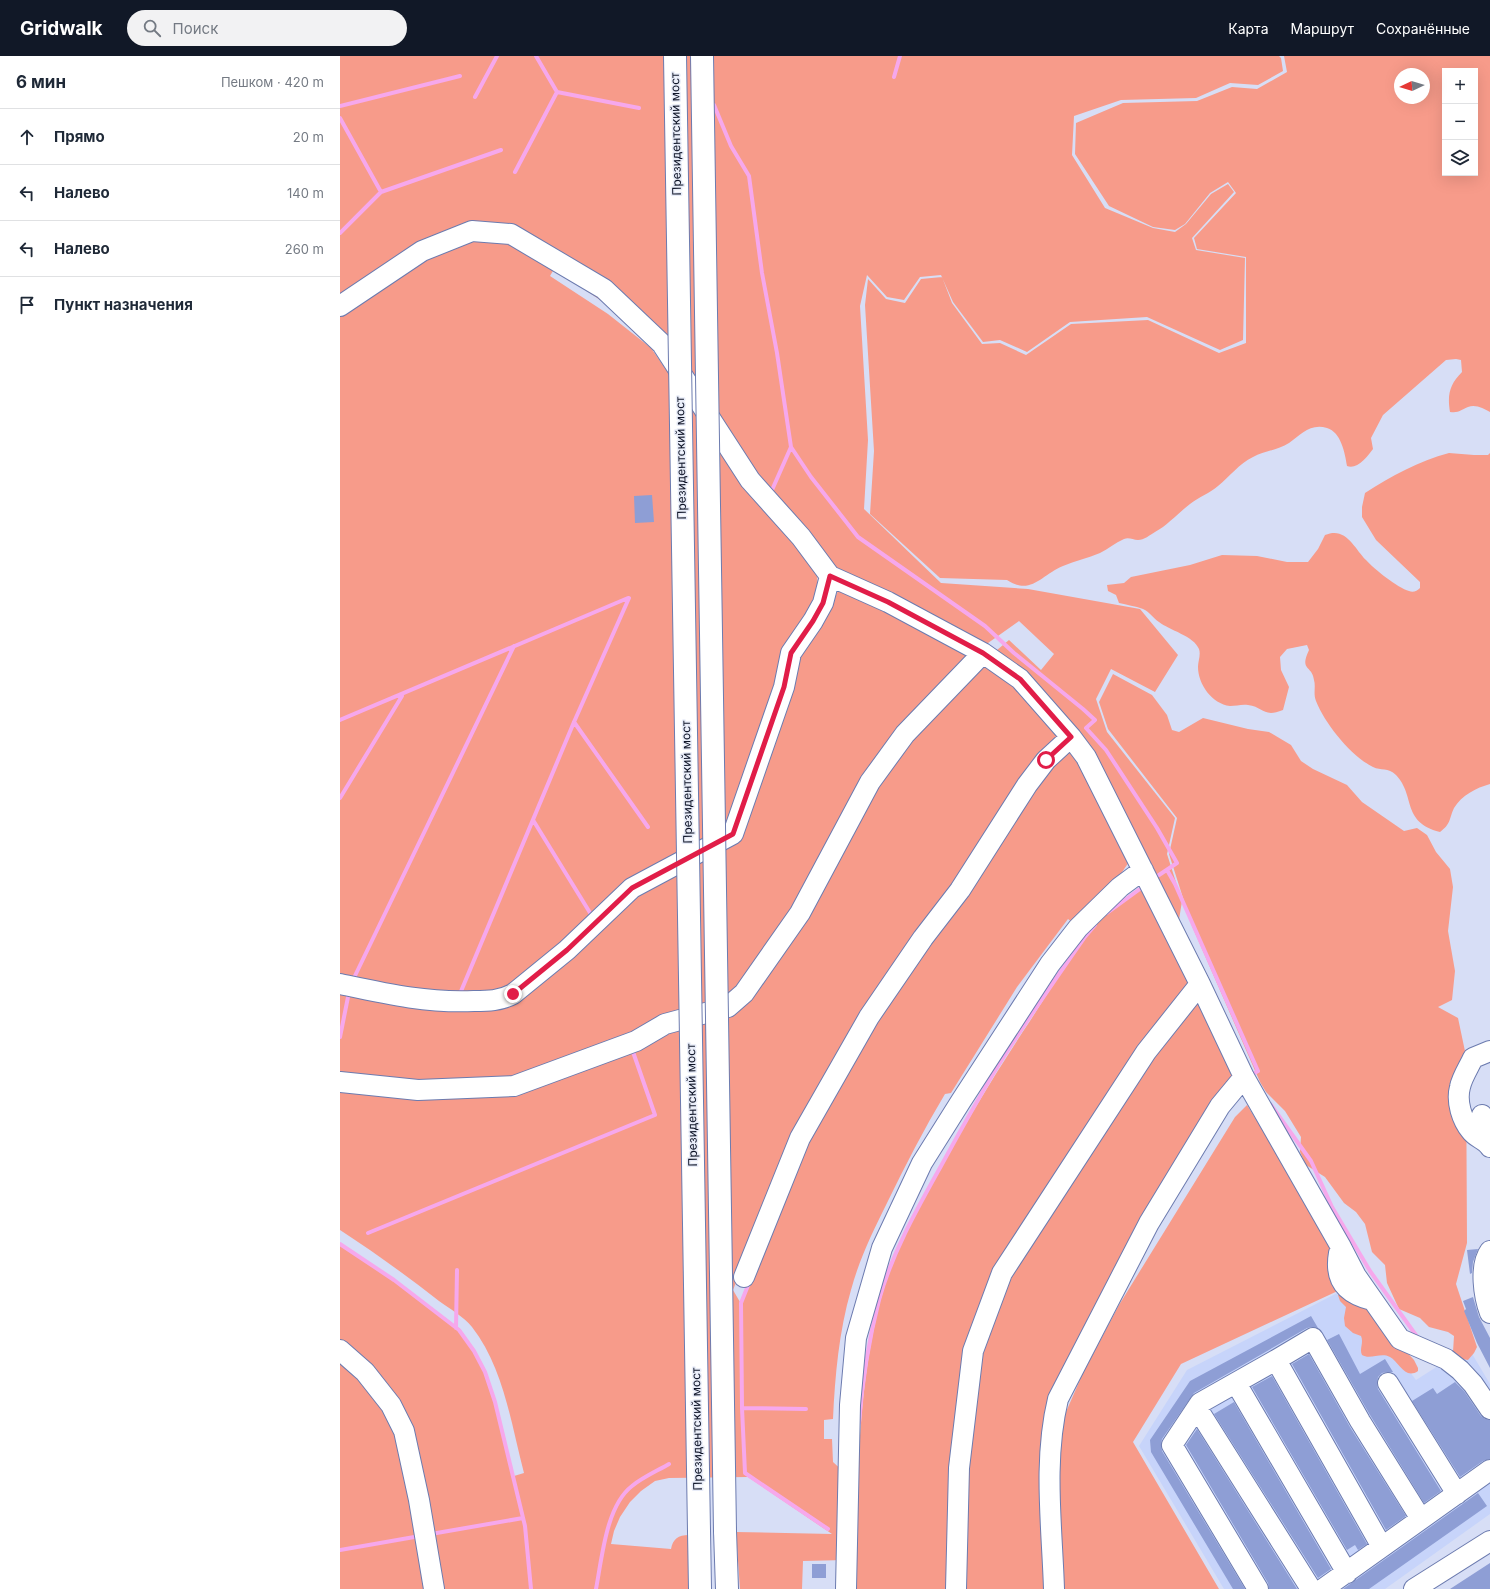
<!DOCTYPE html>
<html lang="ru">
<meta charset="utf-8">
<style>
body{margin:0;font-family:Inter,sans-serif;background:#f2f2f3;color:#1f2937}
.controls{position:absolute;right:12px;top:12px;display:grid;overflow:hidden;border-radius:0px;box-shadow:0 4px 16px #0002}
.controls button{width:36px;height:36px;display:grid;place-items:center;padding:0;border:0;border-bottom:1px solid #e0e1e3;background:#fff;color:#1f2937;font:20px sans-serif}
.compass{position:absolute;left:1054px;top:12px;width:36px;height:36px;border-radius:50%;background:#fff;box-shadow:0 4px 16px #0002;rotate:266deg}
.stop{position:absolute;width:12px;height:12px;margin:-9px;border:3px solid #e11d48;border-radius:50%;background:#fff}
.stop.end{background:#e11d48;border-color:#fff;box-shadow:0 1px 4px #0008}
.list{margin:0;padding:0;list-style:none}
h2{display:flex;justify-content:space-between;align-items:center;height:52px;margin:0;padding:0 16px;font-size:17px}
h2 small{font-size:13px;font-weight:400;color:#747a83}
.list li{display:grid;grid-template-columns:26px 1fr auto;gap:12px;align-items:center;box-sizing:border-box;height:56px;padding:0 16px;border-top:1px solid #e0e1e3}
.list b{display:block;font-size:15px;white-space:nowrap}
.list em{font-size:13px;font-style:normal;color:#747a83}
.icon{flex:none;width:22px;height:22px;fill:none;stroke:currentColor;stroke-width:2;stroke-linecap:round;stroke-linejoin:round}
.map{position:relative;flex:none;width:1150px;height:1533px;overflow:hidden}
header{display:flex;align-items:center;gap:24px;box-sizing:border-box;height:56px;padding:0 20px;background:#111827;color:#fff}
header strong{font-size:19px}
nav{display:flex;gap:22px;margin-inline-start:auto;font-size:14px}
.search{width:280px;height:36px;background:#f2f2f3;display:flex;align-items:center;gap:10px;box-sizing:border-box;padding:0 14px;border-radius:22px;color:#747a83;font-size:15px}
main{display:flex}
aside{flex:1;background:#fff}
.map>svg:first-child{display:block}
.built{fill:#c7d4fa}
.green{fill:#f79b8a;fill-rule:evenodd}
.lines{fill:none;stroke-linecap:round;stroke-linejoin:round}
.stream{stroke:#f6a8ec;stroke-width:4}
.building{fill:#8e9ed5}
.minor-casing{stroke:#6c7baf;stroke-width:22}
.highway-casing{stroke:#6c7baf;stroke-width:24}
.minor{stroke:#fff;stroke-width:20}
.highway{stroke:#fff;stroke-width:22}
.highway-bridge-casing{stroke:#6c7baf;stroke-width:24;stroke-linecap:butt}
.highway-bridge{stroke:#fff;stroke-width:22}
.route{stroke:#e11d48;stroke-width:5}
.labels{text-anchor:middle;stroke-width:3;stroke-linejoin:round;paint-order:stroke}
.street-label{font-size:12px;fill:#0e1427;stroke:#e8ecf8}
</style>
<header>
<strong>Gridwalk</strong>
<div class="search"><svg class="icon" aria-label="search" viewBox="0 0 24 24"><circle cx="10" cy="10" r="6"/><path d="M15 15l6 6"/></svg>Поиск</div>
<nav><a>Карта</a><a>Маршрут</a><a>Сохранённые</a></nav>
</header>
<main>
<aside>
<h2>6 мин<small>Пешком · 420 m</small></h2>
<ul class="list">
<li><svg class="icon" aria-label="ahead" viewBox="0 0 24 24"><path d="M12 20V5M6 11l6-6 6 6"/></svg><div><b>Прямо</b></div><em>20 m</em></li>
<li><svg class="icon" aria-label="left" viewBox="0 0 24 24"><path d="M17 20v-9H6M10 6l-5 5 5 5"/></svg><div><b>Налево</b></div><em>140 m</em></li>
<li><svg class="icon" aria-label="left" viewBox="0 0 24 24"><path d="M17 20v-9H6M10 6l-5 5 5 5"/></svg><div><b>Налево</b></div><em>260 m</em></li>
<li><svg class="icon" aria-label="arrive" viewBox="0 0 24 24"><path d="M6 21V4h12l-3 4 3 4H6"/></svg><div><b>Пункт назначения</b></div></li>
</ul>
</aside>
<div class="map">
<svg width="1150" height="1533" viewBox="0 0 1150 1533">
<rect width="100%" height="100%" fill="#d7def6"/>
<path class="built" d="M 1007,1232 L 1076,1324 L 1128,1291 L 1150,1328 L 1150,1403 L 1141,1410 L 1150,1424 L 1150,1458 L 1045,1533 L 884,1533 L 799,1390 L 847,1314 Z"/>
<path class="green" d="M 0,0 L 939,0 L 941,2 L 943,15 L 918,29 L 890,27 L 856,42 L 781,44 L 734,60 L 732,99 L 765,152 L 813,172 L 835,176 L 846,168 L 871,138 L 888,128 L 894,136 L 852,182 L 856,194 L 905,202 L 903,284 L 880,294 L 807,261 L 730,266 L 687,296 L 660,284 L 643,286 L 613,246 L 601,219 L 580,221 L 564,244 L 547,241 L 527,219 L 520,250 L 528,384 L 524,453 L 601,527 L 688,533 L 800,553 L 838,599 L 815,636 L 771,613 L 756,643 L 767,676 L 835,762 L 827,798 L 842,845 L 838,870 L 763,715 L 651,599 L 669,584 L 701,614 L 714,598 L 679,565 L 641,592 L 496,517 L 419,424 L 314,286 L 278,256 L 214,213 L 210,220 L 268,258 L 311,292 L 410,434 L 467,499 L 477,517 L 478,537 L 440,618 L 387,774 L 161,937 L 112,940 L 0,921 Z
M 944,0 L 1150,0 L 1150,356 C 1144,353 1136,348 1128,351 C 1120,354 1120,357 1110,356 C 1107,338 1110,328 1122,316 L 1121,304 L 1116,303 L 1106,304 L 1043,359 L 1031,382 L 1033,393 C 1027,401 1017,414 1007,410 C 1005,397 1001,376 987,372 C 970,367 961,379 949,387 C 938,394 924,395 913,401 C 899,408 890,420 878,430 C 870,437 859,441 850,448 C 838,457 828,469 815,476 C 810,479 804,484 798,484 C 793,484 789,481 784,483 C 775,487 768,493 760,497 C 748,502 735,505 723,510 C 701,519 691,540 667,524 L 600,522 L 530,458 L 534,395 L 525,249 L 528,223 L 546,243 L 565,247 L 581,223 L 602,221 L 612,247 L 642,288 L 660,287 L 686,299 L 731,268 L 808,264 L 879,297 L 906,287 L 906,201 L 857,193 L 854,182 L 896,137 L 888,126 L 870,137 L 845,168 L 835,174 L 813,171 L 769,150 L 735,98 L 736,67 L 783,47 L 857,45 L 892,31 L 917,33 L 947,16 ZM 1105,15 L 1135,15 L 1135,117 L 1105,117 ZM 1060,18 L 1084,18 L 1084,42 L 1060,42 Z
M 1109,397 L 1134,399 L 1148,399 L 1150,397 L 1150,728 C 1136,732 1122,739 1114,752 C 1109,763 1111,768 1100,776 C 1061,766 1076,740 1056,719 C 1048,711 1041,715 1033,711 C 1011,700 985,668 976,645 C 973,638 976,631 974,624 C 972,609 959,615 969,594 L 967,589 L 947,593 L 940,601 L 941,614 L 949,631 L 943,654 C 923,662 924,651 908,649 C 902,648 896,650 890,650 C 872,648 858,628 858,611 C 858,605 861,599 859,593 C 854,580 829,574 819,566 C 813,562 810,556 803,553 C 795,550 787,549 779,547 L 776,539 L 768,535 L 767,529 L 784,527 L 791,521 L 850,509 L 882,499 L 917,500 L 947,506 L 968,506 L 978,493 L 985,479 C 1006,470 1014,492 1026,504 C 1034,513 1058,532 1069,535 C 1073,537 1077,535 1080,532 L 1080,526 L 1036,484 L 1022,461 L 1022,451 L 1025,437 C 1051,420 1079,405 1109,397 Z
M 501,529 L 632,600 L 592,640 L 457,851 L 396,936 L 294,979 L 189,1018 L 101,1028 L 0,1017 L 0,934 L 160,951 L 303,834 L 397,786 L 406,772 L 452,635 L 459,601 L 481,570 Z
M 643,607 L 675,627 L 720,674 L 720,682 L 693,715 L 622,822 L 553,916 L 513,976 L 454,1081 L 393,1234 L 400,1246 L 464,1085 L 504,1011 L 548,942 L 628,833 L 700,720 L 724,693 L 736,693 L 791,803 L 778,822 L 733,867 L 728,863 L 677,931 L 611,1037 L 605,1038 C 584,1073 565,1110 547,1147 C 533,1175 519,1204 511,1234 C 499,1275 495,1320 493,1363 L 484,1364 L 484,1383 L 492,1383 L 493,1406 L 505,1417 L 506,1504 L 463,1505 L 462,1533 L 400,1533 L 396,1476 L 492,1478 L 408,1421 L 329,1422 L 315,1425 L 301,1435 L 290,1446 L 280,1461 L 274,1475 L 271,1488 L 331,1493 C 333,1483 338,1479 349,1479 L 348,1533 L 0,1533 L 0,1187 L 54,1223 L 120,1273 L 135,1294 L 146,1315 L 156,1345 L 174,1420 L 184,1417 C 171,1368 164,1312 132,1271 C 124,1261 110,1253 99,1245 C 67,1220 34,1196 0,1174 L 0,1031 L 78,1039 L 174,1034 L 187,1031 L 302,989 L 333,973 L 379,964 L 388,960 L 401,950 L 430,914 L 469,856 L 538,729 L 564,690 L 601,649 L 599,647 L 636,609 L 639,611 Z
M 773,618 L 812,639 L 827,659 L 832,674 L 839,676 L 863,662 L 908,673 L 929,676 L 951,689 L 961,705 L 973,713 L 1007,729 L 1022,746 L 1064,775 L 1077,772 L 1087,779 L 1096,796 L 1110,813 L 1113,831 L 1108,875 L 1115,915 L 1112,944 L 1098,951 L 1118,962 L 1126,1000 L 1127,1187 L 1116,1228 L 1137,1291 L 1134,1297 L 1128,1304 L 1122,1303 L 1113,1296 L 1114,1280 L 1108,1276 L 1089,1271 L 1080,1262 L 1059,1253 L 1047,1227 L 1045,1209 L 1032,1196 L 1025,1168 L 1016,1156 L 1004,1147 L 985,1121 L 966,1109 L 960,1096 L 961,1081 L 945,1055 L 926,1036 L 920,1026 L 852,870 L 829,798 L 837,762 L 768,673 L 759,646 Z
M 804,831 L 851,928 L 636,1269 L 613,1533 L 517,1533 C 517,1437 516,1340 540,1246 C 551,1204 573,1162 594,1124 C 624,1069 656,1016 690,965 C 712,931 733,895 760,864 C 772,851 789,841 804,831 Z
M 851,948 L 860,948 L 894,1023 L 718,1330 L 708,1533 L 624,1533 L 626,1427 L 638,1303 L 673,1214 L 768,1067 Z
M 907,1049 L 1017,1226 L 841,1308 L 793,1386 L 879,1533 L 720,1533 L 717,1442 L 722,1365 L 743,1317 L 779,1249 L 895,1061 Z
M 1000,1237 L 1006,1238 L 1028,1254 L 1074,1304 L 1078,1312 L 1078,1315 C 1065,1324 1059,1306 1050,1301 C 1041,1296 1030,1304 1022,1299 C 1019,1293 1024,1287 1021,1280 L 1013,1277 L 1005,1270 L 1004,1262 L 1006,1251 L 1000,1245 L 998,1239 Z"/>
<g class="lines">
<path class="stream" d="M 196,0 L 217,36
M 554,21 L 560,0
M 217,36 L 299,52
M 135,41 L 157,0
M 374,49 L 391,90 L 409,120 L 422,217 L 437,297 L 451,391 L 471,421 L 518,481 L 645,570 L 674,597 L 743,653 L 755,664 L 746,672 L 766,694 L 817,772 L 837,807 L 819,819
M 0,50 L 120,20
M 0,62 L 41,136
M 175,116 L 217,36
M 0,177 L 41,136 L 161,94
M 432,434 L 451,391
M 0,664 L 288,542
M 234,666 L 308,771
M 0,742 L 62,640
M 193,764 L 252,860
M 827,814 L 835,828 L 918,1015 L 911,1019 L 912,1021
M 767,857 L 804,830
M 12,926 L 174,590
M 119,940 L 234,666 L 289,542
M 0,981 L 9,936
M 931,1049 L 971,1105 L 992,1151 L 1030,1215 L 1078,1282
M 28,1177 L 315,1059 L 292,993 L 294,993
M 0,1188 L 54,1224 L 119,1274 L 134,1295 L 145,1316 L 155,1346 L 185,1470 L 191,1533
M 409,1227 L 401,1247 L 402,1352 L 405,1417 L 488,1473
M 116,1272 L 117,1214
M 402,1352 L 466,1353
M 519,1367 C 522,1327 529,1283 539,1244 C 552,1197 577,1153 601,1110 C 619,1077 637,1045 656,1013 C 684,968 714,925 744,882 L 755,869
M 91,1478 L 183,1462
M 0,1494 L 80,1480
M 256,1533 C 262,1502 266,1450 292,1430 C 303,1421 317,1415 329,1408"/>
</g>
<path class="building" d="M 312,439 L 314,466 L 295,467 L 294,440 Z
M 1138,1193 L 1133,1206 L 1132,1217 L 1130,1218 L 1127,1194 Z
M 1133,1241 L 1139,1261 L 1150,1282 L 1150,1312 L 1137,1287 L 1124,1255 L 1126,1253 L 1123,1245 Z
M 971,1260 L 978,1272 L 973,1271 L 967,1272 L 854,1337 L 822,1383 L 821,1388 L 822,1395 L 905,1533 L 893,1533 L 811,1396 L 810,1384 L 850,1325 Z
M 999,1278 L 1020,1318 L 1045,1303 L 1053,1316 L 1047,1316 L 1042,1317 L 1038,1321 L 1037,1327 L 1038,1333 L 1101,1435 L 1084,1447 L 1030,1359 L 987,1284 Z
M 969,1298 L 1010,1371 L 1066,1460 L 1046,1474 L 952,1308 Z
M 932,1320 L 1027,1488 L 1018,1494 L 1015,1489 L 1007,1494 L 912,1331 Z
M 1115,1326 L 1124,1335 L 1141,1360 L 1145,1363 L 1150,1364 L 1150,1403 L 1143,1405 L 1120,1421 L 1072,1345 L 1093,1332 L 1097,1338 Z
M 894,1346 L 991,1513 L 978,1522 L 874,1358 Z
M 857,1373 L 957,1533 L 929,1533 L 928,1527 L 846,1389 Z
M 1138,1437 L 1147,1450 L 1029,1533 L 1003,1533 Z
M 1150,1507 L 1150,1533 L 1110,1533 Z
M 472,1508 L 486,1508 L 486,1522 L 472,1522 Z"/>
<g class="lines">
<defs>
<path id="minor" d="M 0,250 L 82,195 L 132,175 L 171,178 L 264,233 L 322,288 L 410,424 L 461,481 L 490,520 L 548,546 L 643,597 L 680,623 L 731,681 L 746,701 L 860,928 L 904,1021 L 1001,1191 L 1016,1220 L 1060,1283 L 1106,1303 L 1120,1314 L 1133,1328 L 1150,1353
M 0,928 C 47,938 86,947 134,945 C 148,945 160,945 173,938 L 227,894 L 292,832 L 393,778 L 444,631 L 451,597 L 473,565 L 483,547 L 490,520
M 1150,995 L 1133,1002 C 1129,1011 1122,1021 1120,1031 C 1116,1046 1122,1064 1131,1075 C 1136,1082 1146,1084 1150,1091
M 0,1026 L 78,1034 L 174,1030 L 296,985 L 325,968 L 388,951 L 404,937 L 460,857 L 530,726 L 565,678 L 643,597
M 1142,1059 L 1148,1076 L 1148,1088
M 1150,1195 C 1139,1210 1144,1241 1150,1257
M 999,1197 C 994,1225 1007,1238 1032,1244
M 404,1221 L 460,1082 L 529,961 L 583,882 L 620,834 L 687,729 L 706,704 L 731,681
M 0,1294 L 25,1316 L 51,1349 L 64,1375 L 79,1444 L 94,1533
M 936,1304 L 973,1282 L 1020,1365 L 1081,1463
M 896,1327 L 1007,1517
M 1048,1327 L 1117,1438
M 857,1352 L 971,1533
M 506,1533 L 510,1349 L 516,1282 L 542,1192 L 582,1107 L 621,1045 L 710,908 L 738,872 L 780,831 L 803,814
M 616,1533 L 619,1412 L 633,1295 L 662,1217 L 806,996 L 860,928
M 714,1533 C 712,1470 703,1405 718,1343 L 809,1167 L 880,1050 L 904,1021
M 918,1533 L 832,1389 L 860,1347 L 936,1304 L 1042,1491
M 983,1533 L 1150,1414
M 1074,1533 L 1150,1485"/>
<path id="highway" d="M 359,1475 L 360,1533
M 385,1475 L 387,1533"/>
</defs>
<use href="#minor" class="minor-casing"/>
<use href="#highway" class="highway-casing"/>
<use href="#minor" class="minor"/>
<use href="#highway" class="highway"/>
<defs>
<path id="highway-bridge" d="M 335,0 L 359,1475
M 362,0 L 385,1475"/>
</defs>
<use href="#highway-bridge" class="highway-bridge-casing"/>
<use href="#highway-bridge" class="highway-bridge"/>
</g>
<g class="lines">
<path class="route" d="M 173,938 L 227,894 L 292,832 L 393,778 L 444,631 L 451,597 L 473,565 L 483,547 L 490,520 L 548,546 L 643,597 L 680,623 L 731,681 L 706,704"/>
</g>
<g class="labels">
<g class="street-label">
<text transform="translate(336 78) rotate(-91)" y="4">Президентский мост</text>
<text transform="translate(341 402) rotate(-91)" y="4">Президентский мост</text>
<text transform="translate(347 726) rotate(-91)" y="4">Президентский мост</text>
<text transform="translate(352 1049) rotate(-91)" y="4">Президентский мост</text>
<text transform="translate(357 1373) rotate(-91)" y="4">Президентский мост</text>
</g>
</g>
</svg>
<div class="controls">
<button>+</button>
<button>−</button>
<button><svg class="icon" aria-label="layers" viewBox="0 0 24 24"><path d="M12 4l9 5-9 5-9-5zM3 14l9 5 9-5"/></svg></button>
</div>
<svg class="compass" viewBox="-18 -18 36 36"><path d="M0-13l5 13h-10z" fill="#e53935"/><path d="M0 13l5-13h-10z" fill="#747a83"/></svg>
<div class="stop" style="left:706px;top:704px"></div>
<div class="stop end" style="left:173px;top:938px"></div>
</div>
</main>
